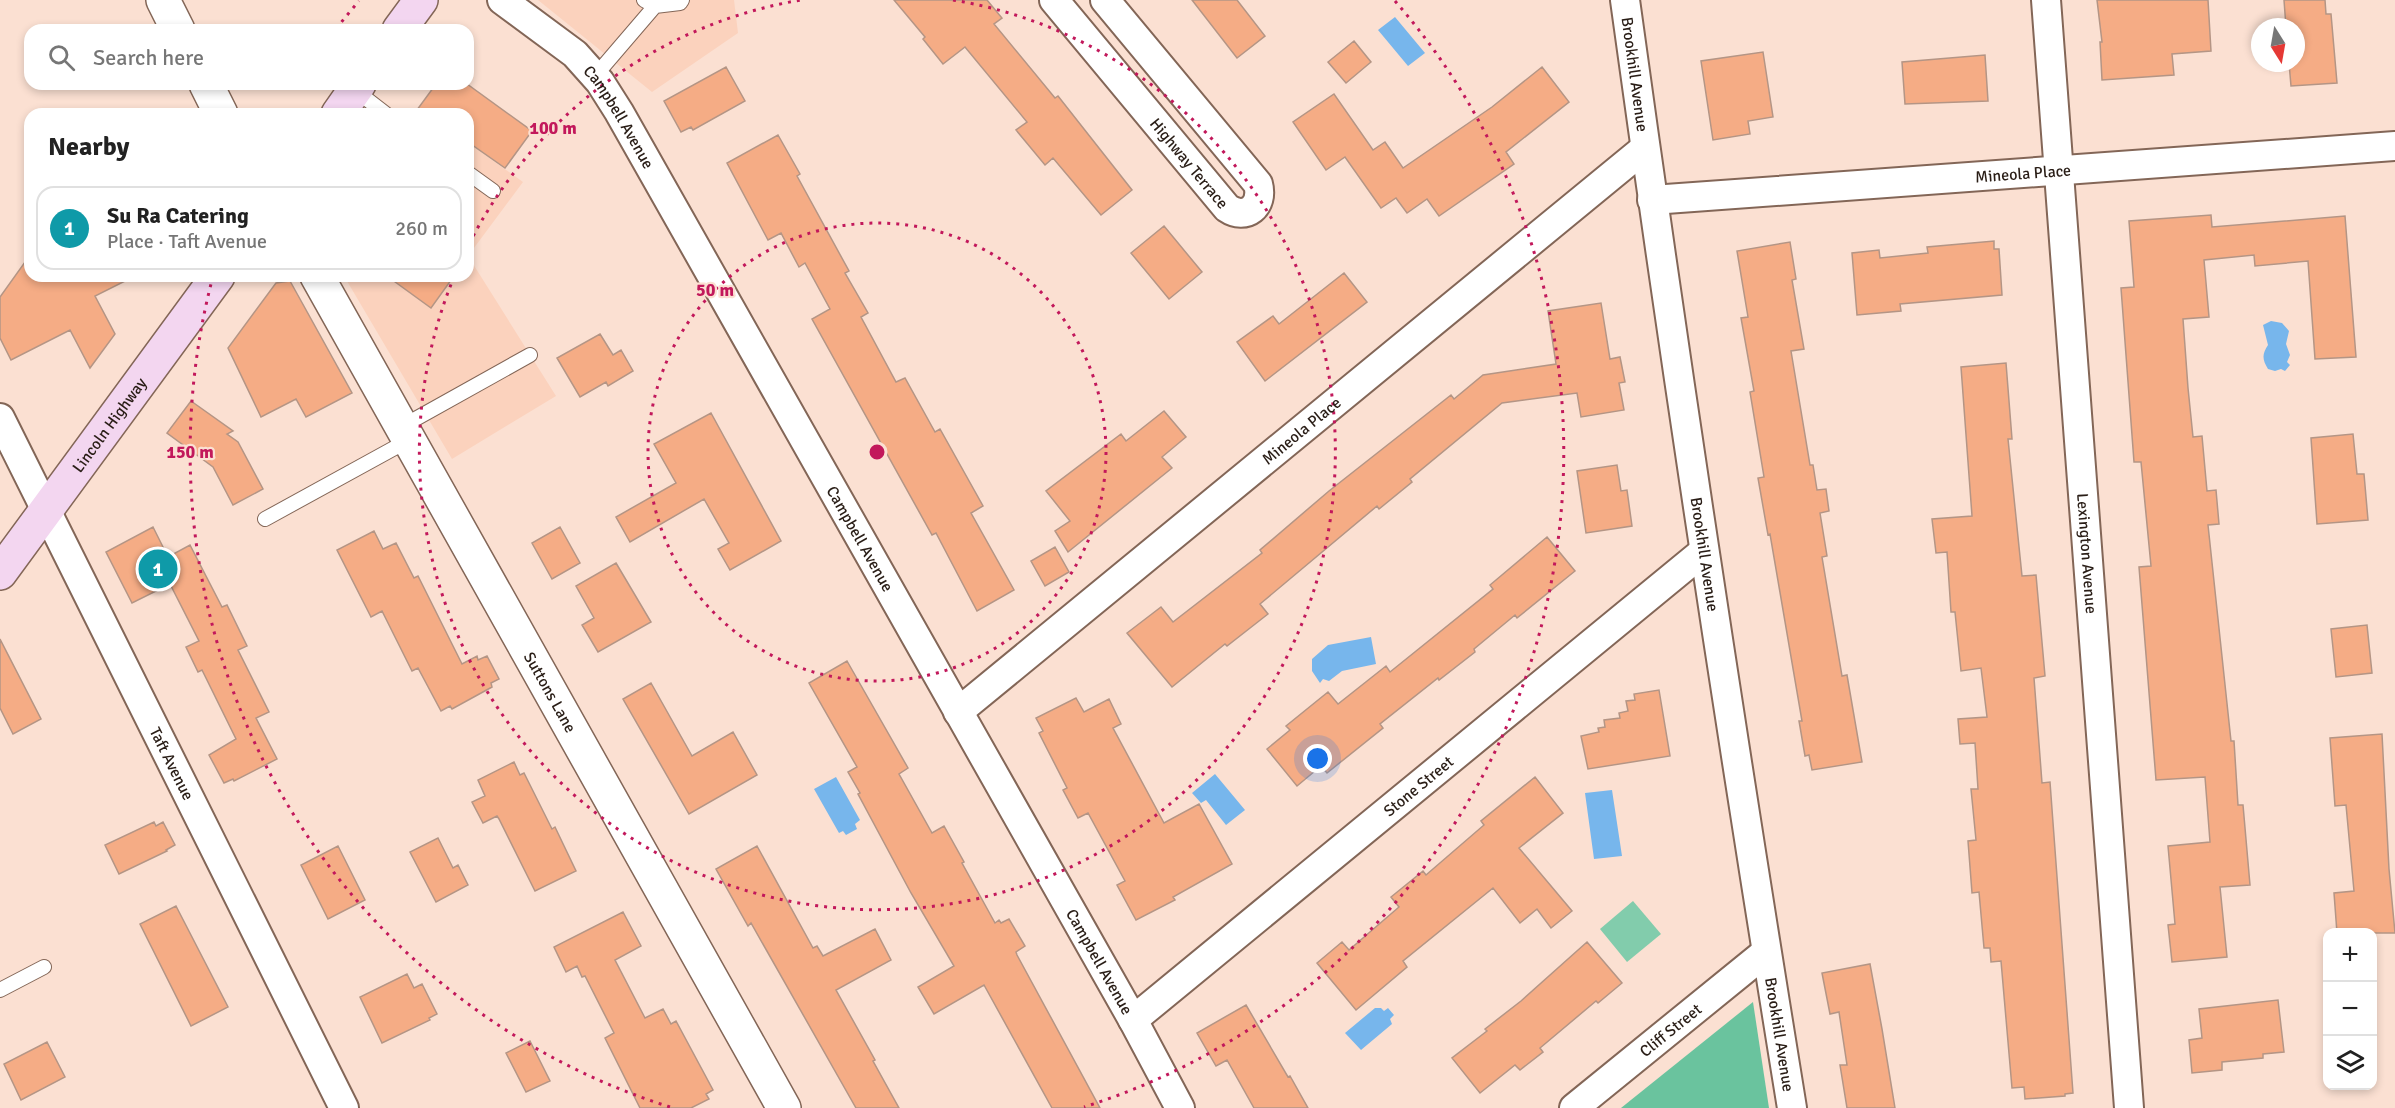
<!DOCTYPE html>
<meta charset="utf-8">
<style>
body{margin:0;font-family:Signika,sans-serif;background:#f2f2f2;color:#222}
.controls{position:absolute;right:18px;bottom:18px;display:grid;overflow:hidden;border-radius:12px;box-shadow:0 3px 9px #0003}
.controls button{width:54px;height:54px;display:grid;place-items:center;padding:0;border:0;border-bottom:2px solid #e0e0e0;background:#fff;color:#222;font:30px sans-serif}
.compass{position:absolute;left:2251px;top:18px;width:54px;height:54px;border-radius:50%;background:#fff;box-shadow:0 3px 9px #0003;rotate:169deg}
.you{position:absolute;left:1318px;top:759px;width:21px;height:21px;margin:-15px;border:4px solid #fff;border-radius:50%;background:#1a73e8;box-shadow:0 0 0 9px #1a73e833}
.badge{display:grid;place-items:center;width:39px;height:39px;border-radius:50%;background:#2563eb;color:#fff;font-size:20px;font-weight:700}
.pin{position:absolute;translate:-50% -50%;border:3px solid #fff;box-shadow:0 2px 6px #0006}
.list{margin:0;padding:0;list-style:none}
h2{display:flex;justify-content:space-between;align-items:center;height:78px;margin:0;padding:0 24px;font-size:26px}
h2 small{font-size:20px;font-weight:400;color:#767676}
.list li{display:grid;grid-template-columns:39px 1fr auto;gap:18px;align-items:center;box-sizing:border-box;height:84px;margin:0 12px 12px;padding:0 12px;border:2px solid #e0e0e0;border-radius:18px}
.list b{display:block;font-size:22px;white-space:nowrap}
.list p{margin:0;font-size:20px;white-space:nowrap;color:#767676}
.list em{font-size:20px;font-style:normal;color:#767676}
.icon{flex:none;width:33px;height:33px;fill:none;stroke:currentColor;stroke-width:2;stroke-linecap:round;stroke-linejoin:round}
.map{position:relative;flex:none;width:2395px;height:1108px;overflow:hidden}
.search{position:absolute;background:#fff;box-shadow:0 3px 9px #0003;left:24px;top:24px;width:450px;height:66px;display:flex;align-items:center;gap:15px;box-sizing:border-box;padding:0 21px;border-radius:18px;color:#767676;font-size:22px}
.panel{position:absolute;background:#fff;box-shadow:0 3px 9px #0003;left:24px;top:108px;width:450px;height:174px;border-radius:18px}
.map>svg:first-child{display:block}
.built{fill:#fbd2bd}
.green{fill:#82ccac}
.forest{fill:#6ac39e}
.water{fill:#77b6ec}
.building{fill:#f5ac85;stroke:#b49585;stroke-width:1.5}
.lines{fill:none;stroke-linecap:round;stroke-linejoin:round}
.service-casing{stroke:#836657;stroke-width:16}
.minor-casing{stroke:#836657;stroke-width:32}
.tertiary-casing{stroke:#836657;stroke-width:36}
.secondary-casing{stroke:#836657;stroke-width:36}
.service{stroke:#fff;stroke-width:14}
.minor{stroke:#fff;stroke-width:28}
.tertiary{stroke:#fff;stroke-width:33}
.secondary{stroke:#f3d6f0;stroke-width:33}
.ring{fill:none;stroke:#c2185b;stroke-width:3;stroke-dasharray:3 6}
.labels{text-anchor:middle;stroke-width:4.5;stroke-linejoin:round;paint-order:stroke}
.street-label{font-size:16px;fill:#291d16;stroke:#fbe0d2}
.centre{fill:#c2185b;stroke:#fbe0d2;stroke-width:3}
.ring-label{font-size:18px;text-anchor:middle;font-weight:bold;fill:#c2185b;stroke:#fbe0d2;stroke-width:4.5;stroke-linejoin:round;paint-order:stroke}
</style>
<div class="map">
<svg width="2395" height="1108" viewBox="0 0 2395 1108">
<rect width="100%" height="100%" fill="#fbe0d2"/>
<path class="built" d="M 538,0 L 734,0 L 738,33 L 652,92 Z
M 468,143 L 523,182 L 468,256 L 556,396 L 452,459 L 344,276 L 468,276 Z"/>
<path class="green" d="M 1633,901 L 1661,934 L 1627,962 L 1600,929 Z"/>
<path class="forest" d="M 1753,1002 L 1769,1108 L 1621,1108 Z"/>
<path class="water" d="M 1395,17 L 1425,53 L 1408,66 L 1378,30 Z
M 2271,321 L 2282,323 L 2289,331 L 2286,344 L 2290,355 L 2287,362 L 2290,365 L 2285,371 L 2281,369 L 2275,371 L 2268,369 C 2262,359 2262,354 2268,345 L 2263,325 Z
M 1371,637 L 1376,664 L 1342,671 L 1329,681 L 1323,679 L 1320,683 L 1312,671 L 1312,659 L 1328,645 Z
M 1215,774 L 1245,810 L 1226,825 L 1206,800 L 1201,803 L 1192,793 Z
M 836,777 L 860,820 L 855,824 L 857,829 L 846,835 L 843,831 L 839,833 L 814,789 Z
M 1612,790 L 1622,856 L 1594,859 L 1585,793 Z
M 1375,1008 L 1381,1008 L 1384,1011 L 1388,1008 L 1394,1015 L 1390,1019 L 1392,1024 L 1361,1050 L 1345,1033 Z"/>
<path class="building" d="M 894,0 L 987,0 L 1002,18 L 994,24 L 1055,98 L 1058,96 L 1132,190 L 1101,215 L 1053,158 L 1045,165 L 1016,130 L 1027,122 L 965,47 L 943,64 L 923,39 L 925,37 Z
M 1192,0 L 1237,0 L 1265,36 L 1237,58 Z
M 2097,0 L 2208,0 L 2211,51 L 2172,54 L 2174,75 L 2102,80 L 2100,42 L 2102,42 Z
M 2284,0 L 2325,0 L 2326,14 L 2331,14 L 2337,83 L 2291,86 L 2289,63 L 2296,63 L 2296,27 L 2286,27 Z
M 1354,41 L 1371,62 L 1346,83 L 1328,62 Z
M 1763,52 L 1773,117 L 1748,121 L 1750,134 L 1713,140 L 1701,61 Z
M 1985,55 L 1988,101 L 1905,104 L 1902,62 Z
M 726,67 L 745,101 L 693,130 L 691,127 L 681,132 L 664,101 Z
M 1542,67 L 1569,102 L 1506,152 L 1514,164 L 1439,216 L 1427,199 L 1407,213 L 1396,198 L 1381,208 L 1345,157 L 1326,170 L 1293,122 L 1334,94 L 1373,150 L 1385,142 L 1403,168 L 1492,107 Z
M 436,84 L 467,84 L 532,131 L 505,168 L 468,142 L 468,114 L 414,114 Z
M 778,135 L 800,174 L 797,176 L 849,271 L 845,273 L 868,313 L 861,317 L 896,382 L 905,378 L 935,432 L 940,429 L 983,506 L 971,513 L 1014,590 L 977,611 L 936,533 L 932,535 L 812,319 L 830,309 L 805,263 L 799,267 L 781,233 L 768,240 L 727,163 Z
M 2211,215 L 2212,227 L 2345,216 L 2356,357 L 2315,359 L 2308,261 L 2255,266 L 2254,255 L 2204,260 L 2209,317 L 2183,319 L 2188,388 L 2193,437 L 2202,436 L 2207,491 L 2216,490 L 2219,524 L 2208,525 L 2231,741 L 2234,741 L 2238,805 L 2243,805 L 2250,885 L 2220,887 L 2227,957 L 2172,962 L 2168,925 L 2175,924 L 2168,846 L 2210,842 L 2205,777 L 2156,780 L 2139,567 L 2151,566 L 2141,462 L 2134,462 L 2121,288 L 2134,287 L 2129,221 Z
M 1164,226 L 1202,272 L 1169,299 L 1131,253 Z
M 1994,241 L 1994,249 L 1999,249 L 2002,295 L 1900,304 L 1901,311 L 1857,315 L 1852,253 L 1879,250 L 1880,258 L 1928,253 L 1927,247 Z
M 1790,242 L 1796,279 L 1792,280 L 1804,349 L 1791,351 L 1810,465 L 1813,465 L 1817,490 L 1826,489 L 1829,511 L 1820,513 L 1827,556 L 1822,557 L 1842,676 L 1847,675 L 1862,762 L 1812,770 L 1809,755 L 1805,756 L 1799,721 L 1802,721 L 1770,534 L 1768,535 L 1758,478 L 1764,477 L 1750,392 L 1754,391 L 1741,318 L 1748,317 L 1737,251 Z
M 25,262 L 30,276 L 135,276 L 95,296 L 115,334 L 90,368 L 70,330 L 11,360 L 0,338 L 0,297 Z
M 1344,273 L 1367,302 L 1265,381 L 1237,342 L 1273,316 L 1279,324 Z
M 387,276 L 454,276 L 431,308 Z
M 290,281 L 352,393 L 306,417 L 296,399 L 261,417 L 228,348 L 276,283 Z
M 1601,303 L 1610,359 L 1620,357 L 1625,382 L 1619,383 L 1624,410 L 1581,417 L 1577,393 L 1502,403 L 1410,479 L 1412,482 L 1379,509 L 1377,506 L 1260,604 L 1268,614 L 1227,646 L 1225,644 L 1172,687 L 1127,633 L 1161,607 L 1173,622 L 1262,553 L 1260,550 L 1329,491 L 1451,395 L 1454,399 L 1483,375 L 1556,364 L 1548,311 Z
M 600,334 L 613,355 L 621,350 L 633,371 L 608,386 L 606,382 L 580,397 L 557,358 Z
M 2006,363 L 2012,439 L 2008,439 L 2022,576 L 2036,575 L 2045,676 L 2034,678 L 2042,783 L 2050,782 L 2073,1093 L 2065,1094 L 2065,1096 L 2025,1099 L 2024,1087 L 2012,1088 L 2001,961 L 1991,962 L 1990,948 L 1984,948 L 1979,892 L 1972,893 L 1968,841 L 1976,840 L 1971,789 L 1978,789 L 1975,743 L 1960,744 L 1958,719 L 1987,717 L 1981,668 L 1961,671 L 1955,612 L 1951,612 L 1947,552 L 1936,553 L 1932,519 L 1972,516 L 1961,367 Z
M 191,401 L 233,431 L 227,434 L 238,442 L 263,489 L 233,505 L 213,467 L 167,433 Z
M 1164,411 L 1186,437 L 1162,457 L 1172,468 L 1068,552 L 1055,531 L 1070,521 L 1046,491 L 1121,434 L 1126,441 Z
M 711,413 L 781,541 L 730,570 L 718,549 L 729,543 L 704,499 L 630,542 L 616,517 L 676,483 L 654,444 Z
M 2353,434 L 2357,474 L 2364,474 L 2368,520 L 2317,524 L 2311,438 Z
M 1617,465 L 1621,491 L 1627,490 L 1632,526 L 1586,533 L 1577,471 Z
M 153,527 L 168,557 L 190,545 L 222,607 L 227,605 L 247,646 L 238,650 L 269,712 L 256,718 L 277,759 L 234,781 L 233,779 L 224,783 L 209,755 L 236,739 L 202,670 L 198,672 L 186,647 L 199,641 L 170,584 L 132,603 L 106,552 Z
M 560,527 L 580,563 L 552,579 L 532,543 Z
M 374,531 L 383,549 L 396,543 L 414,578 L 418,576 L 462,664 L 477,656 L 478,660 L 487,656 L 499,679 L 491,683 L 492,687 L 452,709 L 450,706 L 441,711 L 418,668 L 412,671 L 382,611 L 371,617 L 337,550 Z
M 1547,537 L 1575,571 L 1517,618 L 1515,615 L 1474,649 L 1475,652 L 1439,680 L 1438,678 L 1380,724 L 1383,728 L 1327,773 L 1321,766 L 1297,786 L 1267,749 L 1290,730 L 1286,726 L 1328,692 L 1338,704 L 1386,666 L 1390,672 L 1493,589 L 1490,585 Z
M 1055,547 L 1069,572 L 1045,586 L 1031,561 Z
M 616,563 L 651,622 L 598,652 L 582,625 L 594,618 L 576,586 Z
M 2367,625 L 2372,673 L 2336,677 L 2331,629 Z
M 0,639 L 41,719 L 13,734 L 0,708 Z
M 847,661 L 908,768 L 899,774 L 932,833 L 944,826 L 964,862 L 962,863 L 995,923 L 999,920 L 1001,923 L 1009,919 L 1025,946 L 1016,952 L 1017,955 L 1100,1108 L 1052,1108 L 984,985 L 934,1014 L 918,987 L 954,966 L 911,893 L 858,794 L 860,793 L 848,772 L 857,767 L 809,683 Z
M 651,683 L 692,756 L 733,732 L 757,775 L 689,814 L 623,699 Z
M 1659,690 L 1670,756 L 1588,769 L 1581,736 L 1599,732 L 1598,728 L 1605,727 L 1604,720 L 1620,718 L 1619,713 L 1628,711 L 1626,701 L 1635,700 L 1634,694 Z
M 1076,698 L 1084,712 L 1109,699 L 1121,724 L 1113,728 L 1164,823 L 1199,804 L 1232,864 L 1173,897 L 1175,900 L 1136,920 L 1117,885 L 1125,881 L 1088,813 L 1078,818 L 1063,790 L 1067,788 L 1039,733 L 1043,731 L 1036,718 Z
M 2382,734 L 2389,869 L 2395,933 L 2337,933 L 2334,893 L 2354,891 L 2346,805 L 2335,806 L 2330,738 Z
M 514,762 L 520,775 L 524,773 L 552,829 L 555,827 L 576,871 L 535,891 L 499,819 L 497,816 L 483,823 L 472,802 L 485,796 L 478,780 Z
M 1535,777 L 1563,813 L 1519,848 L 1572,911 L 1551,928 L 1537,909 L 1520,923 L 1493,888 L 1403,961 L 1407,967 L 1356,1010 L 1317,963 L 1342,942 L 1349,950 L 1399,907 L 1391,897 L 1423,871 L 1426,875 L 1484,825 L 1481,821 Z
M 154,822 L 156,826 L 163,822 L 175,845 L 166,850 L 167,851 L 119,874 L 105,845 Z
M 438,838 L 453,868 L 458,865 L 468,885 L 436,902 L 410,852 Z
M 338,846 L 365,900 L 328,919 L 301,865 Z
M 757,846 L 813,948 L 817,946 L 823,956 L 875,929 L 891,960 L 836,990 L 875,1060 L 873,1061 L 899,1108 L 856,1108 L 751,923 L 748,926 L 716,869 Z
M 176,906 L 228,1007 L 191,1026 L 140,924 Z
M 623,912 L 641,946 L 615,960 L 645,1018 L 663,1009 L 671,1024 L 676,1021 L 713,1090 L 706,1094 L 709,1099 L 691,1108 L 640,1108 L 605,1038 L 614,1033 L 585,976 L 582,977 L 577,966 L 566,972 L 554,947 Z
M 1587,942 L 1622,983 L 1598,1003 L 1596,1001 L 1540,1048 L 1543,1052 L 1520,1070 L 1515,1065 L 1480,1093 L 1452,1058 L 1487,1031 L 1485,1029 L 1521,1001 Z
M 1870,964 L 1882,1029 L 1895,1108 L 1847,1108 L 1840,1065 L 1847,1065 L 1839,1012 L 1830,1014 L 1822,973 Z
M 407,974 L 414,988 L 422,984 L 437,1014 L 429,1018 L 430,1020 L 382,1043 L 360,997 Z
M 2278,1000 L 2284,1052 L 2263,1054 L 2263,1058 L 2222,1062 L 2222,1070 L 2192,1073 L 2189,1040 L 2202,1038 L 2199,1009 Z
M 1246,1005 L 1288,1077 L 1290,1076 L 1308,1108 L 1254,1108 L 1227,1060 L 1216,1066 L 1197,1033 Z
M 530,1041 L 550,1081 L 526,1092 L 506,1053 Z
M 47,1042 L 65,1077 L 21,1100 L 4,1064 Z"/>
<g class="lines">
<defs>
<path id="service" d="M 644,0 L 655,6 L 680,3 L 682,0
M 595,76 L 655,6
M 355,90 L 386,114
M 468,173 L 493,191
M 401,427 L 530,355
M 265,519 L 409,440
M 0,990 L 44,967"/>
<g id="minor">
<path id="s1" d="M 502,0 L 575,54 L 600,82 L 619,112 L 1133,1020 L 1180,1108"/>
<path id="s2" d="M 1054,0 L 1227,208 C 1246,221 1264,206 1258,184 L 1105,0"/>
<path id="s3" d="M 1625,0 C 1676,370 1732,739 1792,1108"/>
<path id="s4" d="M 2046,0 L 2129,1108"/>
<path id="s5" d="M 1652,200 L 2395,146"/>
<path id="s6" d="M 0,418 L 344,1108"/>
<path id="s7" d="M 958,712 L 1645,148"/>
<path id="s8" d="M 1133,1020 L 1704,551"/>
<path id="s9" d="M 1574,1108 L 1766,952"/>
</g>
<g id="tertiary">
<path d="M 163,0 L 178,30"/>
<path d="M 206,84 L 221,114"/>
<path id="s10" d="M 317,276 L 784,1108"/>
</g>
<g id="secondary">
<path d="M 399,30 L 421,0"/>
<path d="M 338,114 L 359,84"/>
<path id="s11" d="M 0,573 L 218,276"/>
</g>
</defs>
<use href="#service" class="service-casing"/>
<use href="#minor" class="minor-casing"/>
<use href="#tertiary" class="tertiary-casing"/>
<use href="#secondary" class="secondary-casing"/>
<use href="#service" class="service"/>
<use href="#minor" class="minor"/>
<use href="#tertiary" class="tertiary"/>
<use href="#secondary" class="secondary"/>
</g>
<g class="ring">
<circle cx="877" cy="452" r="229"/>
<path d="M469 244A458 458 0 0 1 801 0M953 0A458 458 0 1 1 454 277"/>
<path d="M670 1107A687 687 0 0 1 212 280M336 29A687 687 0 0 1 359 1M1395 1A687 687 0 0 1 1084 1107"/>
</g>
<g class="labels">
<g class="street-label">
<text dy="6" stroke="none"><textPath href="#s3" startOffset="75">Brookhill Avenue</textPath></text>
<text dy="6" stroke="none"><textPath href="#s1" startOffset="168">Campbell Avenue</textPath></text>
<text dy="6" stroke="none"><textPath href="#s2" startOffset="212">Highway Terrace</textPath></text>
<text dy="6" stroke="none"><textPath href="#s5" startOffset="372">Mineola Place</textPath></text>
<text dy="6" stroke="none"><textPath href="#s11" startOffset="184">Lincoln Highway</textPath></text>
<text dy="6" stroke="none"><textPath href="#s7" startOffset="444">Mineola Place</textPath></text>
<text dy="6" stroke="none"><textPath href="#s1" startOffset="654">Campbell Avenue</textPath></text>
<text dy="6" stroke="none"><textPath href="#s4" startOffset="555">Lexington Avenue</textPath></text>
<text dy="6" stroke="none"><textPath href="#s3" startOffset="560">Brookhill Avenue</textPath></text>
<text dy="6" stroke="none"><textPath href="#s10" startOffset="477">Suttons Lane</textPath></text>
<text dy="6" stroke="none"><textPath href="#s6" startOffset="386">Taft Avenue</textPath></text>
<text dy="6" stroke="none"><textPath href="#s8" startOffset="369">Stone Street</textPath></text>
<text dy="6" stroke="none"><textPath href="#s1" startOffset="1140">Campbell Avenue</textPath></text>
<text dy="6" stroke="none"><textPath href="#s9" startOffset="124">Cliff Street</textPath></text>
<text dy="6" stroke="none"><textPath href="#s3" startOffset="1046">Brookhill Avenue</textPath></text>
</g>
</g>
<circle cx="877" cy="452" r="9" class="centre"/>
<g class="ring-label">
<text x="553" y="134">100 m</text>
<text x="715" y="296">50 m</text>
<text x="190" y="458">150 m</text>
</g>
</svg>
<div class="controls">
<button>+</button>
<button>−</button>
<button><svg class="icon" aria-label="layers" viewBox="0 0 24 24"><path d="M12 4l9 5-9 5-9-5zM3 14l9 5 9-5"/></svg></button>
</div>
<svg class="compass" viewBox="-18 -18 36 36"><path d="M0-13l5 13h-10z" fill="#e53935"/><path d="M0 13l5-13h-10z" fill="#767676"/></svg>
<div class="you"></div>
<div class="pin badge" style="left:158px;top:569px;background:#0f9aa8">1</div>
<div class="search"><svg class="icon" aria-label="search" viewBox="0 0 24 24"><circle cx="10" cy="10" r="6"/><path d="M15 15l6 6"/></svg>Search here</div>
<section class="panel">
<h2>Nearby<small></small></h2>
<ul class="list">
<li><span class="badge" style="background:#0f9aa8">1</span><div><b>Su Ra Catering</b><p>Place · Taft Avenue</p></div><em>260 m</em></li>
</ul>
</section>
</div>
